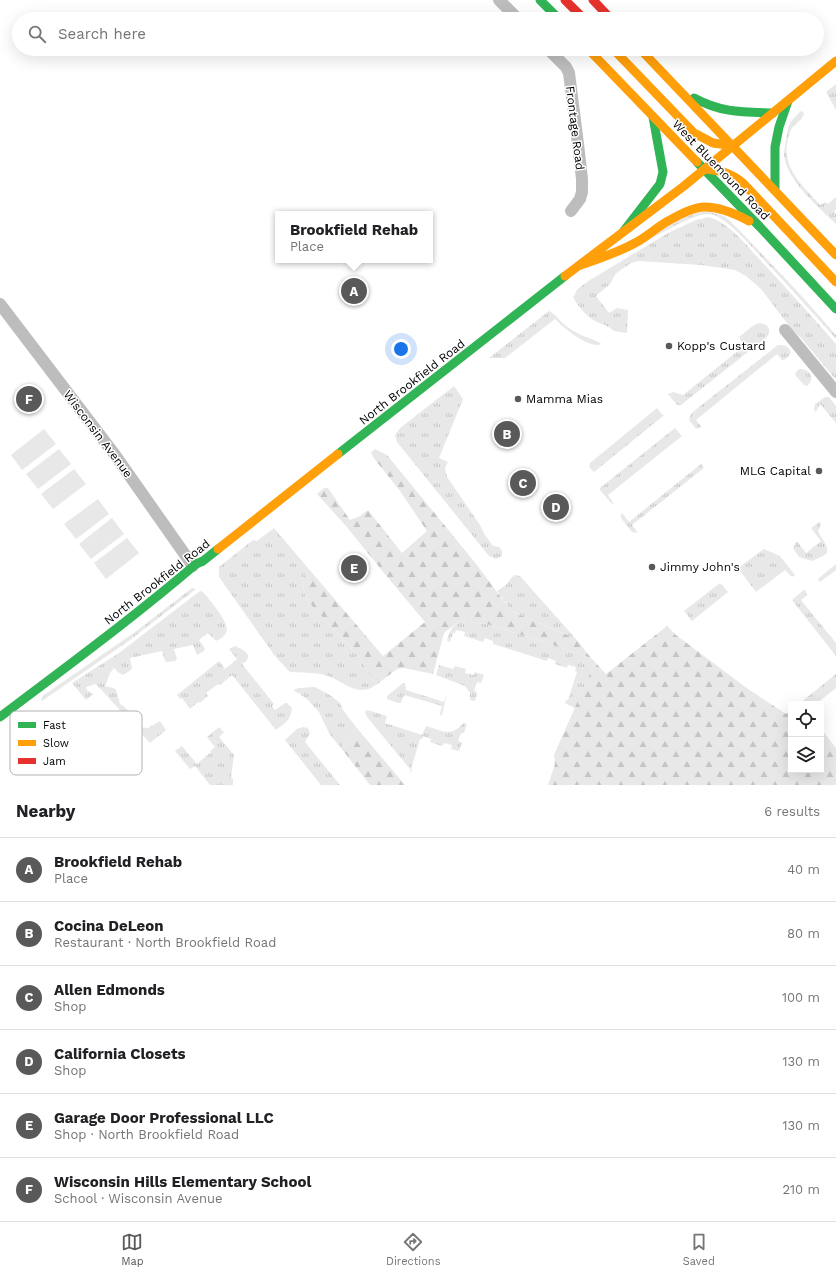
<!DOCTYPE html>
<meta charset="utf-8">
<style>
body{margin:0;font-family:"Work Sans",sans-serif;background:#f6f6f6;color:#202124}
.controls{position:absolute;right:12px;bottom:12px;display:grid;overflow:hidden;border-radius:0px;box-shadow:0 4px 16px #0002}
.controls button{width:36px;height:36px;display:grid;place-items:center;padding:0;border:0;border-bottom:1px solid #e0e0e0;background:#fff;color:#202124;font:20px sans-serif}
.you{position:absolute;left:401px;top:349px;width:14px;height:14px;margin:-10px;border:3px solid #fff;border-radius:50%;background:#1a73e8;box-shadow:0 0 0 6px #1a73e833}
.badge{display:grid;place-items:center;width:26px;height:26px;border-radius:50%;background:#595959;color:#fff;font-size:13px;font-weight:700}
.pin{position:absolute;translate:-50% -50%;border:2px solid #fff;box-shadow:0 1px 4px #0006}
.popup{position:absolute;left:275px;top:211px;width:158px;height:52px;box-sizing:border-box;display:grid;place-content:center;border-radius:0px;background:#fff;filter:drop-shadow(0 1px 3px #0005);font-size:13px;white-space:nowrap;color:#757577}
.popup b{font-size:15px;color:#202124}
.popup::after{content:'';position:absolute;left:50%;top:100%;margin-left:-8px;border:8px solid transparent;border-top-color:#fff}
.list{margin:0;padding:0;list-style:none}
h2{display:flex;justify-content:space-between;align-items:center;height:52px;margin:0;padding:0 16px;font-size:17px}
h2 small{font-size:13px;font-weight:400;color:#757577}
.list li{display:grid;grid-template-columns:26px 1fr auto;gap:12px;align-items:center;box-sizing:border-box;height:64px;padding:0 16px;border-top:1px solid #e0e0e0}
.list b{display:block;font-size:15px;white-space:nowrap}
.list p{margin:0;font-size:13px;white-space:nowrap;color:#757577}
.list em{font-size:13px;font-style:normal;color:#757577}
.icon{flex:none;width:22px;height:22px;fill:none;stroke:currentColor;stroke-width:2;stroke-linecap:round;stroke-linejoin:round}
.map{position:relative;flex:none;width:836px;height:785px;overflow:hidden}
.search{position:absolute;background:#fff;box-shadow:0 4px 16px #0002;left:12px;right:12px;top:12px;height:44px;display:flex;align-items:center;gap:10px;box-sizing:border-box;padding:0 14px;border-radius:22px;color:#757577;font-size:15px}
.sheet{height:436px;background:#fff}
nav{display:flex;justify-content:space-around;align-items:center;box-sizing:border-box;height:56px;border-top:1px solid #e0e0e0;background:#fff;font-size:11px;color:#757577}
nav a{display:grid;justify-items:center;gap:2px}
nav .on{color:#595959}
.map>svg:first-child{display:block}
.grass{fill:url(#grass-tufts)}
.forest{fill:url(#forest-firs)}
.garden{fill:#e8e8e8}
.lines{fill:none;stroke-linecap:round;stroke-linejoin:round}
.street{stroke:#bdbdbd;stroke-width:12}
.fast{stroke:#30b455;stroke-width:9}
.slow{stroke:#ff9f0a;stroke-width:9}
.jam{stroke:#e5322d;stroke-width:9}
.poi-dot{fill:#595959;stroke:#fff;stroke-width:1.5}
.labels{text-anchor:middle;stroke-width:3;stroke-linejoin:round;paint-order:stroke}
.street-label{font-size:12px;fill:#000;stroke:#fff}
.poi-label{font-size:12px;fill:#000;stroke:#fff;text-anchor:start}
.key{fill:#fff;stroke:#b2b2b2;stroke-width:1}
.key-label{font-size:11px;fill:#000}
</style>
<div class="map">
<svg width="836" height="785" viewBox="0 0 836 785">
<defs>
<pattern id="grass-tufts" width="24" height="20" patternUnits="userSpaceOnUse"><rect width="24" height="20" fill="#e8e8e8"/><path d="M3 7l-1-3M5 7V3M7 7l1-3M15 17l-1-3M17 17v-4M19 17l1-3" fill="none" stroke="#c5c5c5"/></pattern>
<pattern id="forest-firs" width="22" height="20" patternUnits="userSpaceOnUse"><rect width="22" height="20" fill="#e8e8e8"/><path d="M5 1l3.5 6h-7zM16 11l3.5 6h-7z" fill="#c5c5c5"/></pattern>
</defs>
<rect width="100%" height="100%" fill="#fff"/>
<path class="grass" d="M 836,84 L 836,110 L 826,92 Z
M 801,111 L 804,113 C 803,121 794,123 791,130 C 777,163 799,182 820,205 L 825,202 L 828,204 L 836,197 L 836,209 L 834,211 L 836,214 L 836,224 C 818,206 788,182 784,156 C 784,151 785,145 786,140 C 789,124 788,123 801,111 Z
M 709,211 L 726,217 L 741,232 L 798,292 L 836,335 L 836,339 C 812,312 787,284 762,258 C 751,246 740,233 727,223 C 722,219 715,214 708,214 C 694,214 665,231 653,238 L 652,238 C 668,225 688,213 709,211 Z
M 709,217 C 731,224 747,246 762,262 C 787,289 812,316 836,344 L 836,380 L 801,338 L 793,331 L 761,289 L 746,276 L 735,270 L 701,265 L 638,261 L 631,263 L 615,274 L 610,284 L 596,296 L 609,313 L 617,308 L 628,310 L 627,333 L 614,331 C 609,326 602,324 595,321 C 588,318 574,302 573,296 L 575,295 L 576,291 L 579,288 L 590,280 L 668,233 L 696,220 Z
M 549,311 C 556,314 559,321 566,326 C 576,334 589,338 601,343 L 599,345 C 585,346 564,328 555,319 L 505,358 L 489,358 Z
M 759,323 C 768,324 772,329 767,337 L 681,405 L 677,405 L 668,394 L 673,392 L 683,395 L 744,346 L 739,337 L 754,325 Z
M 778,345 C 785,345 788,346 791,352 L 789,356 L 784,360 L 782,360 L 777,354 L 696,420 L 701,426 L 700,428 L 696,429 L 689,420 L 691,414 L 694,411 Z
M 799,369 C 810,368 816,379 807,386 L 804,385 L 795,375 L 796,372 Z
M 454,386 L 463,399 L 439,458 L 448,462 L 445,468 L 447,477 L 480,525 L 485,535 L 493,546 L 499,547 L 502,551 L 502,556 L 496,559 L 489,556 L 397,442 L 395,435 L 400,428 Z
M 825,397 L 829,397 L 836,406 L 836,423 L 820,404 L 816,412 L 814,410 L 815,404 Z
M 657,408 L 663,416 L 594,472 L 589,467 L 590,463 Z
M 675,428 L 682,436 L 608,495 L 614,504 L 611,503 L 600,490 L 600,488 Z
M 701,464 L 704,468 L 632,525 L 638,533 L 632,532 L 621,518 L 621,515 L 622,513 L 629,522 Z
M 819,522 L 821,524 L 818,531 C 821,539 829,545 827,553 L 823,556 L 812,561 L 799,557 L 793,548 L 797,541 L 806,553 L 821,541 L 811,528 Z
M 274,528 L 308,568 L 302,580 L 306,599 L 360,658 L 376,685 C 356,699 344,680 325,675 C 314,672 301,673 290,672 L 287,669 L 275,656 L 219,577 L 219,567 L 253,540 L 257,541 Z
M 764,549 L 780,556 L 795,575 L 792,577 L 785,570 L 756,592 L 738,568 Z
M 836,564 L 836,570 L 820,582 L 818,580 L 819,578 Z
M 515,575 L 520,576 L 576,639 L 511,611 L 497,591 L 506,585 L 512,577 Z
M 720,583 L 728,592 L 692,621 L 684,611 Z
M 192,588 L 196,589 L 130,640 L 42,701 L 41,699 L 44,695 L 135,632 Z
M 805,589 L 807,595 L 801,600 L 836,643 L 836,656 L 792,600 Z
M 200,591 L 203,592 C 210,601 231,623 226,633 C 224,637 220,639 216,641 L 208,633 L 199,640 L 205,649 L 204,651 L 197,655 L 193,645 L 174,649 L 177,659 L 175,661 L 167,662 L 165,661 L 162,651 L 130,658 L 132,668 L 131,670 L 123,675 L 119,673 L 114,668 L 110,673 L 105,686 L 114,688 L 116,690 L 120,704 L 136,716 L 139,727 L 148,728 L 160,721 L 166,730 L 150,743 L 96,684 L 86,687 L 87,690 L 93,694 L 86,700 L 72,683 L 119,653 Z
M 459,621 L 486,624 L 548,643 L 591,658 L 595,662 L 575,708 L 565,703 L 566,700 L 568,700 L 577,672 L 575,671 L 576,667 L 568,665 L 567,668 L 555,664 L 556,661 L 548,658 L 547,661 L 493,644 L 493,641 L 485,638 L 483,642 L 464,636 L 465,632 L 456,630 L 455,633 L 453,633 L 450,642 L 447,641 C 449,632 452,627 459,621 Z
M 235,646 C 240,648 252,653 247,660 C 246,662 243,663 242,664 L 274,704 L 272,706 L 275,710 L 285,703 L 287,703 L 292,708 C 291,720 285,723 276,730 L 232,675 L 220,685 L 218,684 L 206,693 L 208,696 L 200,703 L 198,702 L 190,709 L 182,698 L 180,699 L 177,695 L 219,661 L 225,669 L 237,659 L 229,649 Z
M 439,665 L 453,669 L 455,666 L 466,669 L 465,673 L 473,675 L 475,672 L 484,675 L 481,683 L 477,682 L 474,691 L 477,692 L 475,701 L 470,700 L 470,693 L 465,686 L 436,675 Z
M 836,674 L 836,688 L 816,704 L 800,703 Z
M 403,683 L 405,683 L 406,690 L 444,702 L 447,694 L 442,715 L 441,716 L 440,714 L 442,706 L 404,695 L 401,703 L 398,703 L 387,699 L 387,696 Z
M 315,687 L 330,695 L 340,703 L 343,710 L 356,727 L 341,748 L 330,735 L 319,712 L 307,699 L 300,694 L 294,691 L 295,689 L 299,688 Z
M 367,710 L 387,716 L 385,723 L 422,735 L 426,726 C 440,730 452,738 463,723 L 467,724 L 464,733 L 461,733 L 458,741 L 462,743 L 459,751 L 451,749 L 452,745 L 444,743 L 442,746 L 430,742 L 431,739 L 423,736 L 422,739 L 420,739 L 411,769 L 412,770 L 411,773 L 410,769 L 367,717 L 365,712 Z
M 219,727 L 224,732 L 219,737 L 234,755 L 231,777 L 233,779 L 233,785 L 210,785 L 195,766 L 190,769 L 175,751 L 182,746 L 197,764 L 211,752 L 210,751 L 215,747 L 207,737 Z
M 303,727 L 308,728 L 310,733 L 305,742 L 340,785 L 321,785 L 285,740 L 297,729 Z"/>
<path class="forest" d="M 375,449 L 387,455 L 477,565 L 511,611 L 576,639 L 591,658 L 548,643 L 486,624 L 459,621 L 444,633 L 433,674 L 404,668 L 397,669 L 376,685 L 360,658 L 306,599 L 302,580 L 308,568 L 383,656 L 425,622 L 384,573 L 346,526 L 317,494 L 324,488 L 328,488 L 350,520 L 360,516 L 368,510 L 402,553 L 427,531 L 400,491 L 373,457 L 371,452 Z
M 667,626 L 676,635 L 748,689 L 786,714 L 791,710 L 791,770 L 821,770 L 821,729 L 836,748 L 836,785 L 548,785 L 555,764 L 554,755 L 595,662 L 606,674 Z
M 356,727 L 405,785 L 370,785 L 341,748 Z"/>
<path class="garden" d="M 44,429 L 56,444 L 22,470 L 11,455 Z
M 59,449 L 71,464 L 38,489 L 26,474 Z
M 74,469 L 86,484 L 53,509 L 41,494 Z
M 98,499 L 109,514 L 76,539 L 64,524 Z
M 112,518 L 124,534 L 91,559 L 79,544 Z
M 127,538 L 139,553 L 106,579 L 94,563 Z"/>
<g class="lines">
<path class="street" d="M 499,0 L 518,19
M 548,49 L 566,67 L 569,73 L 578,144 L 582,179 L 582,192 L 580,199 L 571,211
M 0,304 L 115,455 L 193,566
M 785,330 L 836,392"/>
<path class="fast" d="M 540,0 L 559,19
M 694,98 C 722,113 742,112 773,113
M 697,162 L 760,227 L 836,309
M 775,190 L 775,147 L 779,127 L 788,101
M 623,232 L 660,184 L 663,172 L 653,117
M 338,454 L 565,276
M 0,717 C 66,667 133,618 196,564 L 203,561 L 218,549"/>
<path class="slow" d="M 588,49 L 697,162
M 613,49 L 694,133 L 713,143 L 734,146
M 640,49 L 836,255
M 704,169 C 720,170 730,173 743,183 L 836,282
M 578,266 C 598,259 617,253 635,243 C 647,237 657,227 668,221 C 679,215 693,207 705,207 C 721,207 736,214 749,221
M 565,276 L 684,186 L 836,61
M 218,549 L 338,454"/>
<path class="jam" d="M 565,0 L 584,19
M 593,0 L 611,19"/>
</g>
<g class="poi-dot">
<circle cx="669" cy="346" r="4"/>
<circle cx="518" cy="399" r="4"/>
<circle cx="819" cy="471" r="4"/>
<circle cx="652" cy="567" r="4"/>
</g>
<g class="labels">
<g class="street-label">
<text transform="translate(575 128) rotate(83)" y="4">Frontage Road</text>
<text transform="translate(721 170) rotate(46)" y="4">West Bluemound Road</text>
<text transform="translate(412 382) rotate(-38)" y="4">North Brookfield Road</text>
<text transform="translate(98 434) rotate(53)" y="4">Wisconsin Avenue</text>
<text transform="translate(157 582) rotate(-38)" y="4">North Brookfield Road</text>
</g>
<g class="poi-label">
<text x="677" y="350">Kopp's Custard</text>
<text x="526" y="403">Mamma Mias</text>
<text x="811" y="475" text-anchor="end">MLG Capital</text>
<text x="660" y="571">Jimmy John's</text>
</g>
</g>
<rect x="10" y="711" width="132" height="64" rx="6" class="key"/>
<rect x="18" y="722" width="18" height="6" fill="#30b455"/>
<rect x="18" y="740" width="18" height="6" fill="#ff9f0a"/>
<rect x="18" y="758" width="18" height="6" fill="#e5322d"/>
<g class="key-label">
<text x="43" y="729">Fast</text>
<text x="43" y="747">Slow</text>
<text x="43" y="765">Jam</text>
</g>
</svg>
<div class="controls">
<button><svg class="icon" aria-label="locate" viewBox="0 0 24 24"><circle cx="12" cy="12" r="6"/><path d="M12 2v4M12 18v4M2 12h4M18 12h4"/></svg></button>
<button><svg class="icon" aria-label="layers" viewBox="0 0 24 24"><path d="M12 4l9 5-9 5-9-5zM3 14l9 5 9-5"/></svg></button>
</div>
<div class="you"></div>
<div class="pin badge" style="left:354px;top:291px">A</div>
<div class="popup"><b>Brookfield Rehab</b>Place</div>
<div class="pin badge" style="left:507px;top:434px">B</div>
<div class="pin badge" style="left:523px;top:483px">C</div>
<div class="pin badge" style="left:556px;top:507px">D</div>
<div class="pin badge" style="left:354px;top:568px">E</div>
<div class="pin badge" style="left:29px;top:399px">F</div>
<div class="search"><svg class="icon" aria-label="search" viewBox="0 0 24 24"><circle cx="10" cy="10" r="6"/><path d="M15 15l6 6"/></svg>Search here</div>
</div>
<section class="sheet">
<h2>Nearby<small>6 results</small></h2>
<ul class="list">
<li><span class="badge">A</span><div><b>Brookfield Rehab</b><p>Place</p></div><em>40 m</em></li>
<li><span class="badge">B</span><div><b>Cocina DeLeon</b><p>Restaurant · North Brookfield Road</p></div><em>80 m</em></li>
<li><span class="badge">C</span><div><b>Allen Edmonds</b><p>Shop</p></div><em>100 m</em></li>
<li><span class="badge">D</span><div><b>California Closets</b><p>Shop</p></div><em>130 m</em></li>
<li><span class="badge">E</span><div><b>Garage Door Professional LLC</b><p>Shop · North Brookfield Road</p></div><em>130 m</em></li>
<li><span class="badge">F</span><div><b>Wisconsin Hills Elementary School</b><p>School · Wisconsin Avenue</p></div><em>210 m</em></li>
</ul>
</section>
<nav>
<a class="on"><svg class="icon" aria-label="map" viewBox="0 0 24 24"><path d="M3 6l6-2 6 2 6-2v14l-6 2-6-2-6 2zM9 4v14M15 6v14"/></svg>Map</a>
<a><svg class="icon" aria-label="directions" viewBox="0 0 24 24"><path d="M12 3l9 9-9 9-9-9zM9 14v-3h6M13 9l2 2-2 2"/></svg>Directions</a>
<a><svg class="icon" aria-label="saved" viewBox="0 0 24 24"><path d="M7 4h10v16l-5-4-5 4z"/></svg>Saved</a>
</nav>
